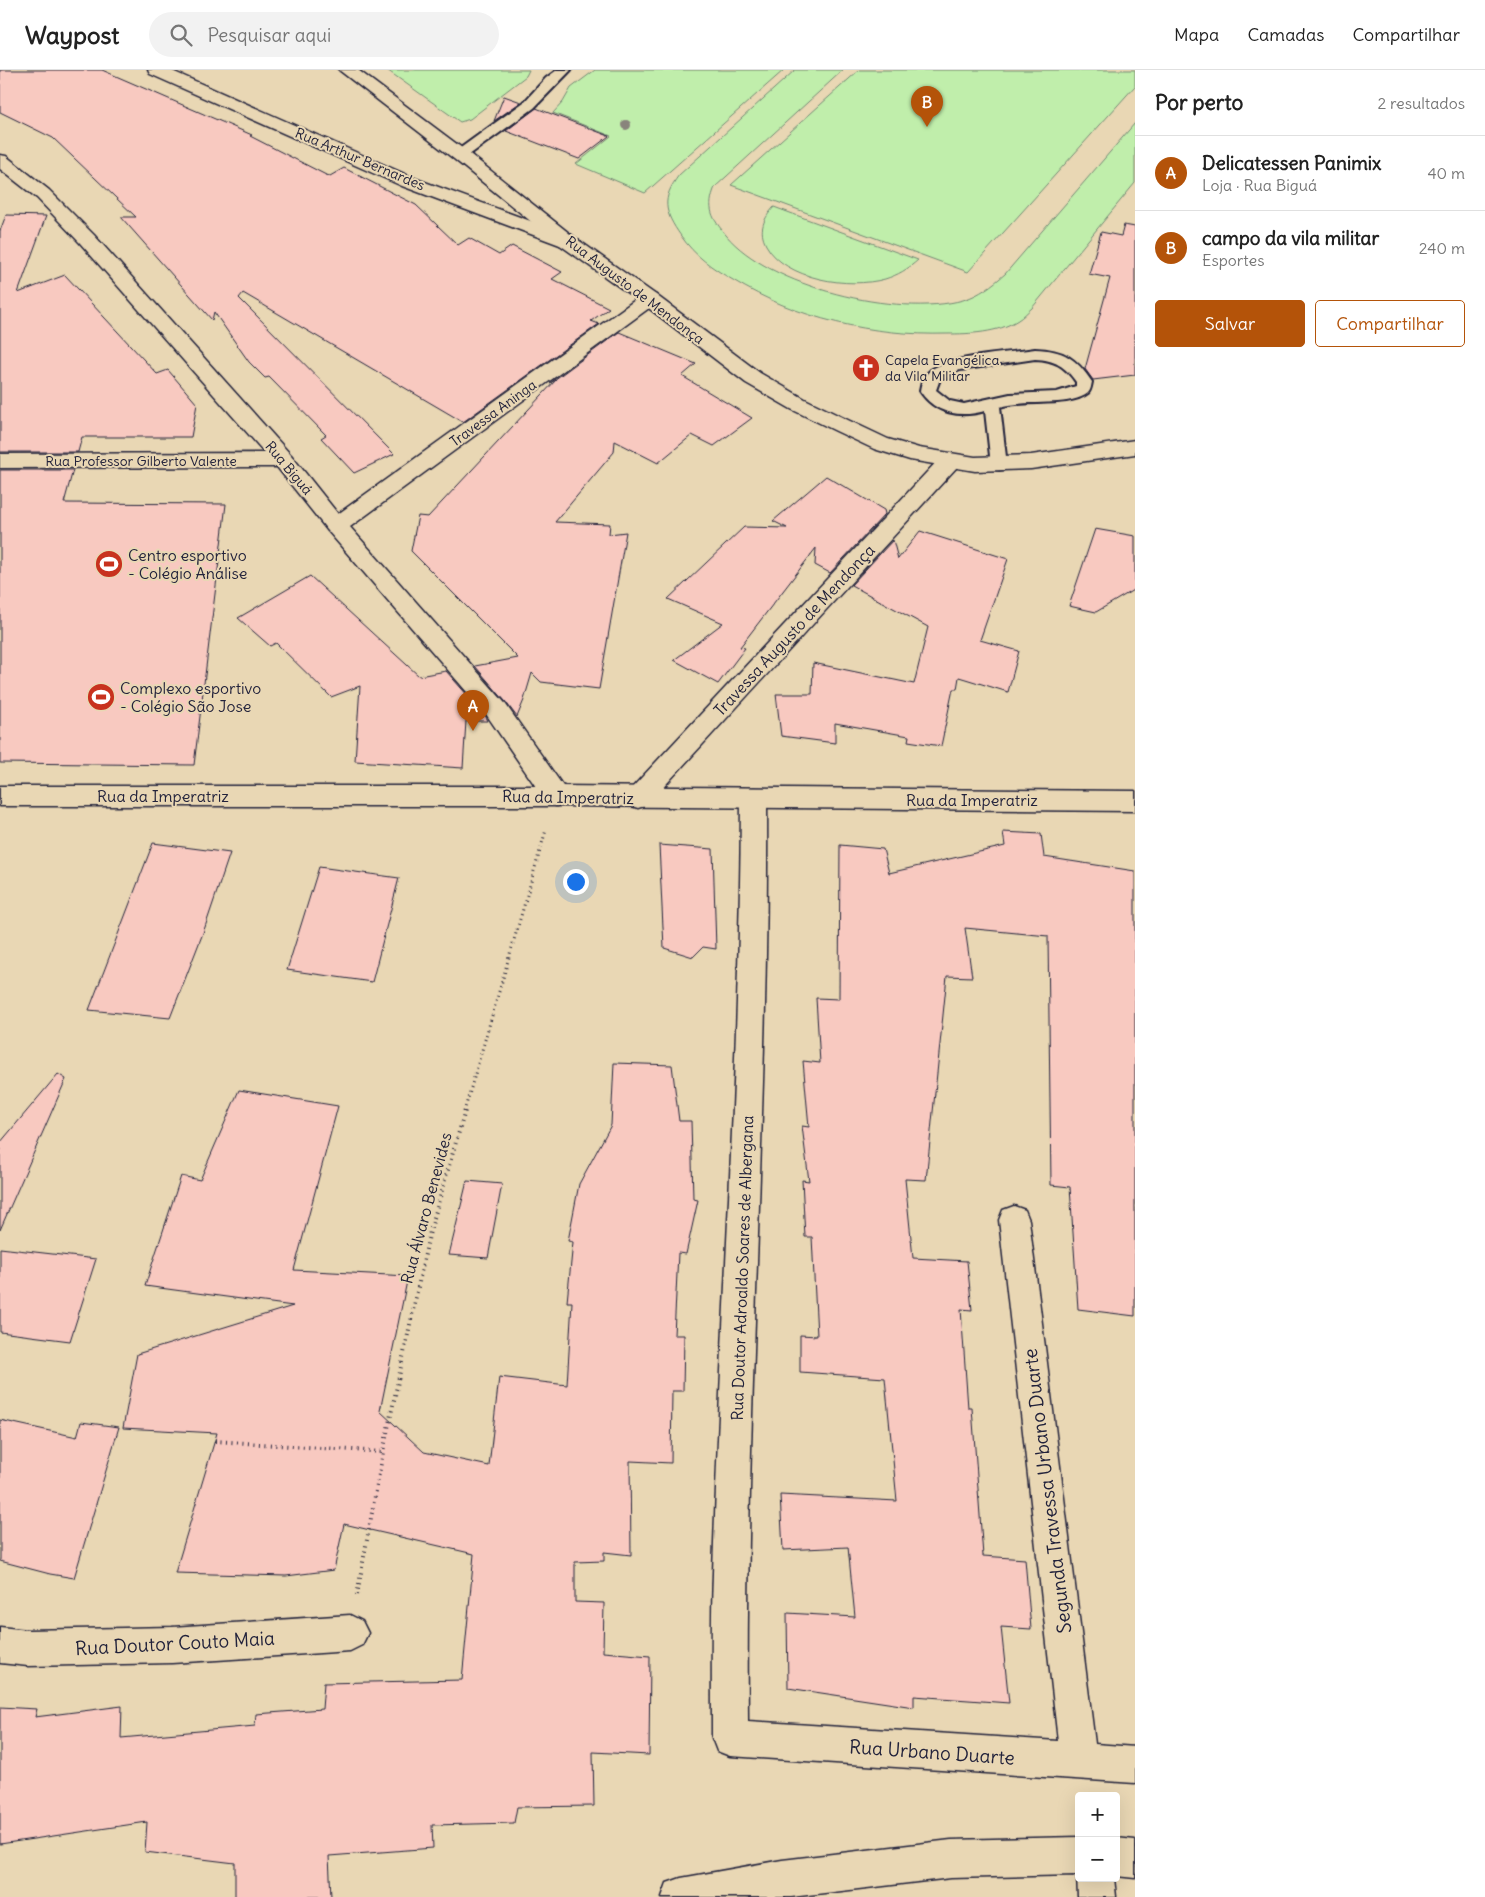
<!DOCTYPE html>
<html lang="pt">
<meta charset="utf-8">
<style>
body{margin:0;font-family:Delius,sans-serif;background:#f2f2f2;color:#222}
.controls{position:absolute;right:15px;bottom:15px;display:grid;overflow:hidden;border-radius:5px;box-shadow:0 5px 20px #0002}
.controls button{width:45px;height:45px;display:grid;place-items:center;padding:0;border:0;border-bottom:1px solid #e0e0e0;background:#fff;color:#222;font:25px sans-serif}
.you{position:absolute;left:575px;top:811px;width:18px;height:18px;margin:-12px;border:4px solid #fff;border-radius:50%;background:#1a73e8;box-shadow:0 0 0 8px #1a73e833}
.badge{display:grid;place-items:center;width:32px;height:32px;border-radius:50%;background:#b45309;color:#fff;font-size:16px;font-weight:700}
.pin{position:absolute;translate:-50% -41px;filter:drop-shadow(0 1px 2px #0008)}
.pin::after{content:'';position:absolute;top:26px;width:18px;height:15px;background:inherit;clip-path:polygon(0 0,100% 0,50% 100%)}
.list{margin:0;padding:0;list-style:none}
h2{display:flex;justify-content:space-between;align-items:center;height:65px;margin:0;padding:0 20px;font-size:21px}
h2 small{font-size:16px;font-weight:400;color:#767676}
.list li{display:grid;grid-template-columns:32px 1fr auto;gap:15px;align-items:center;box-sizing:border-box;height:75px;padding:0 20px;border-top:1px solid #e0e0e0}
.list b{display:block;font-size:19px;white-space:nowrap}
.list p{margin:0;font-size:16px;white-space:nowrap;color:#767676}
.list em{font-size:16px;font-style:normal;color:#767676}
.actions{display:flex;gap:10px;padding:15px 20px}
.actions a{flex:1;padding:11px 0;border:1px solid #b45309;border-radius:5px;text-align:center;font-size:18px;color:#b45309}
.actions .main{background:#b45309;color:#fff}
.icon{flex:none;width:28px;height:28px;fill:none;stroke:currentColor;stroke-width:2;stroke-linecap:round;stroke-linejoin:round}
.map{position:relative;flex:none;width:1135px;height:1827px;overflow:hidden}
header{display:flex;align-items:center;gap:30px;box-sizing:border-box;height:70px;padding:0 25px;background:#fff;border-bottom:1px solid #e0e0e0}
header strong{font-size:24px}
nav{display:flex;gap:28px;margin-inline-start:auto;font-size:18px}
.search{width:350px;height:45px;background:#f2f2f2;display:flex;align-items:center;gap:12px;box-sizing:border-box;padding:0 18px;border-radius:28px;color:#767676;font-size:19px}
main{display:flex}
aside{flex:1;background:#fff}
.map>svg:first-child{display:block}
.green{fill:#c0eeab;stroke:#718873}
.building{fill:#f8c9c0;stroke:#22223b}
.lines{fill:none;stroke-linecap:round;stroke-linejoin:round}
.lane-casing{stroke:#22223b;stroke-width:4}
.street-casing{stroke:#22223b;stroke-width:3}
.secondary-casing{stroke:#22223b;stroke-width:3}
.path-far1{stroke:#22223b;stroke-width:3;stroke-dasharray:1 4;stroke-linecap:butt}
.path{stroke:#22223b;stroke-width:4;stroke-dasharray:1 4.5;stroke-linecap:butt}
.lane{fill:#e9d7b4;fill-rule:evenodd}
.street{fill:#e9d7b4;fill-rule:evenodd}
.secondary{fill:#e9d7b4;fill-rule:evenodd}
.tree{fill:#89847b}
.labels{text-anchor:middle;stroke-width:4;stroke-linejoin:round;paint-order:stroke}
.far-street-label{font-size:14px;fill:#22223b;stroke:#e9d7b4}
.far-poi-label{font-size:14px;fill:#22223b;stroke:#e9d7b4;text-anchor:start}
.poi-label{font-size:16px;fill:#22223b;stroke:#e9d7b4;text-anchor:start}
.street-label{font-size:16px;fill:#22223b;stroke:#e9d7b4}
.near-street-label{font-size:19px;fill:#22223b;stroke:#e9d7b4}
</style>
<header>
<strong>Waypost</strong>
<div class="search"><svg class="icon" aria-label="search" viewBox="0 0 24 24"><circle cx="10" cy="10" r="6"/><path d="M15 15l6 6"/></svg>Pesquisar aqui</div>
<nav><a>Mapa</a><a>Camadas</a><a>Compartilhar</a></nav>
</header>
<main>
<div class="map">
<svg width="1135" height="1827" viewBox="0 0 1135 1827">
<rect width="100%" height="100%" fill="#e9d7b4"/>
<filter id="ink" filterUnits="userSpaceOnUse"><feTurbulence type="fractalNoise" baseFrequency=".02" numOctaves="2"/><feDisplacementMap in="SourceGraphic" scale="10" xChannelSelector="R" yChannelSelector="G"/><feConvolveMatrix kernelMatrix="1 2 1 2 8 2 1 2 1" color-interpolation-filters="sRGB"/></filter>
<g filter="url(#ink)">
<path class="green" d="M 387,0 L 529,0 L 526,6 L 470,49 L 460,52 Z
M 595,0 L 784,0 L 645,123 L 576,94 L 611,66 L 553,43 L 563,32 L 571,18 Z
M 795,0 L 843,0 L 715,117 C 706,139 712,148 726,165 C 769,217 898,248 963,230 C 980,225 992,215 1005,204 L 1135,53 L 1135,113 L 1032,238 C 1027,242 1023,247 1018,250 C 998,263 970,264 947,264 C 873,266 797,249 733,210 C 712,198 695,186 681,166 C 664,142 661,129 679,105 Z
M 859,0 L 1135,0 L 1135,16 L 968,202 L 731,115 Z
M 774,137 L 918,190 C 908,199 898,205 885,209 C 850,219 785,210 766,175 C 758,160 764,148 774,137 Z"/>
<path class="building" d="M 0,0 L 102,0 L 252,65 L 250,66 L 326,105 L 330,106 L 344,98 L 416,135 L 458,175 L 469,168 L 499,185 L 512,176 L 562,202 L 552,209 L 609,238 L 591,251 L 599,254 L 463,352 L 243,223 L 239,228 L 394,384 L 354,403 L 321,368 L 326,365 L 269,307 L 265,308 L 249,292 L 214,242 L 212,250 L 121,147 L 136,147 L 53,68 L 0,42 Z
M 504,26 L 521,32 L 494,51 Z
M 536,38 L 609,66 L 579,89 L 506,61 Z
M 6,145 L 46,146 L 18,223 L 65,205 L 157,304 L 168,300 L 197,334 L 191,367 L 82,367 L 78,382 L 0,382 L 0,161 Z
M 1124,155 L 1135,157 L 1135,305 L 1093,310 L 1085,299 L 1110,208 L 1089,204 L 1101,162 L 1121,166 Z
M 619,262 L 696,294 L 682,306 L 752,348 L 714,376 L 692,365 L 658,393 L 615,371 L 614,382 L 555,452 L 610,454 L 609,464 L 626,462 L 599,619 L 541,612 L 532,603 L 524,630 L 517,647 L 505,631 L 475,596 L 518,588 L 411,481 L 418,446 L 428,447 L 556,310 L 550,313 Z
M 0,400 L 73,400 L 64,433 L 226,434 L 194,695 L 0,693 Z
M 826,406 L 884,440 L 885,444 L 830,503 L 815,495 L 816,478 L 740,577 L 745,578 L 718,614 L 674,590 L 723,553 L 668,529 L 744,457 L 787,458 L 773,451 Z
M 1095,459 L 1135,466 L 1135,519 L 1096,542 L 1069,536 Z
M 920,461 L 1008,489 L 980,570 L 1019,581 L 1008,622 L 959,607 L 957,619 L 953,619 L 941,676 L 908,671 L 909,666 L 835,653 L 835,673 L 781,666 L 776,624 L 812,624 L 813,593 L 914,614 L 928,557 L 851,515 L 893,470 L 898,489 Z
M 310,506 L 419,606 L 446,601 L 485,645 L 488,651 L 466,651 L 463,698 L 355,691 L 360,616 L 331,627 L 276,573 L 270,576 L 238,548 Z
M 1003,762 L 1041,764 L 1044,787 L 1135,801 L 1135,1246 L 1078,1239 L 1070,1117 L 1051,1115 L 1048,866 L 965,858 L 972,907 L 947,906 L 926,1110 L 905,1109 L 913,1188 L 967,1191 L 972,1240 L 961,1239 L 968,1338 L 972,1338 L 983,1486 L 1025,1489 L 1031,1559 L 1001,1557 L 1009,1633 L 914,1626 L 914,1637 L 788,1618 L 787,1543 L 855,1547 L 848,1477 L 783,1480 L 780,1425 L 897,1431 L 885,1308 L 800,1302 L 800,1265 L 817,1266 L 812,1167 L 805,1167 L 802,1110 L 809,1111 L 802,1056 L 809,1057 L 803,991 L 820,993 L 816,928 L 839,929 L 840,775 L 883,779 L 889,803 L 1005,776 Z
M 153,773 L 230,783 L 203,863 L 170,948 L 89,940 Z
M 659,775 L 713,779 L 716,879 L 703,877 L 693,887 L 664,878 Z
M 319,797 L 399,808 L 372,912 L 287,900 Z
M 614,993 L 672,995 L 679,1051 L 691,1051 L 693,1129 L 698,1130 L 686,1184 L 678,1183 L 674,1265 L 684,1265 L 683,1321 L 672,1321 L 671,1393 L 630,1391 L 631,1485 L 604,1482 L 604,1491 L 575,1492 L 575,1532 L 604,1533 L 603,1582 L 650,1586 L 649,1685 L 593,1682 L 594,1736 L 517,1737 L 514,1753 L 432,1755 L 433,1778 L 329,1786 L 331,1827 L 235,1827 L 235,1793 L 145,1782 L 147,1752 L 0,1774 L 0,1637 L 37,1639 L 35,1647 L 122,1636 L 121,1668 L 255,1656 L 256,1644 L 322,1639 L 324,1613 L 462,1610 L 474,1484 L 344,1454 L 334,1500 L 286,1506 L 175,1503 L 217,1363 L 123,1358 L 137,1284 L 293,1236 L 145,1216 L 181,1106 L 200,1110 L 239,1020 L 338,1036 L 294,1200 L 408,1206 L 380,1341 L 424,1382 L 489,1396 L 499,1307 L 567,1315 L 572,1232 L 567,1232 L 573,1172 L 568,1171 L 579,1114 L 611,1055 Z
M 58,1004 L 66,1009 L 0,1160 L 0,1073 Z
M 467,1111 L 502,1114 L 488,1188 L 449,1185 Z
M 0,1178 L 96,1189 L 70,1271 L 0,1262 Z
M 0,1350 L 77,1367 L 81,1352 L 119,1357 L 74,1508 L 50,1504 L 0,1491 Z"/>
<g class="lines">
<defs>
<path id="lane" d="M 557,0 L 571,0 L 534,38 L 465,88 L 455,88 L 453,85 L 455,82 L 524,32 L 546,8 Z
M 1035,279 C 1064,280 1076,288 1092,312 C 1091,316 1091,320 1088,323 C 1070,338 1024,329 1000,337 L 1007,395 L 1005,399 L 999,400 L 993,399 L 991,395 L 985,341 C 960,348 935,344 920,321 C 921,313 924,305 931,300 C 950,286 1010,283 1035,279 ZM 1035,289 C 1055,290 1065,296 1076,312 L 1076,316 L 1057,322 L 1010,324 L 964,334 L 950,331 L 936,320 L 940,309 L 960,300 Z"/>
<path id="street" d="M 148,0 L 170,0 L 414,108 L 574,167 L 576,171 L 574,175 L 567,177 L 560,175 L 402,116 L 150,4 Z
M 0,85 L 6,86 L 49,120 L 94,165 L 291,385 L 338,444 L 642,225 L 649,223 L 656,225 L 659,229 L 656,233 L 350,457 L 504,632 L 565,719 L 569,726 L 565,733 L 556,736 L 547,733 L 486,644 L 328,461 L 277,397 L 0,398 L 0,384 L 265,383 L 80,173 L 37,128 L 0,99 Z
M 949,385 L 957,387 L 960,392 L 957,397 L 647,735 L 638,738 L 629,735 L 625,728 L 629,721 L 941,387 Z
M 754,718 L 763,721 L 767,728 C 769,1036 745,1343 748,1651 L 1058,1671 L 999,1150 L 1003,1140 L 1014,1136 L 1025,1140 L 1029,1150 L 1095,1674 L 1135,1677 L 1135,1713 L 730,1686 L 717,1681 L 712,1668 C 712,1613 711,1558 713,1503 C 721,1244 740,987 741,728 L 745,721 Z
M 350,1545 L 362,1551 L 368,1563 L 362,1575 L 350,1581 L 172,1593 L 28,1596 L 0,1593 L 0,1557 L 28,1560 L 172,1557 Z
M 1079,1767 L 1079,1808 L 1114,1808 L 1116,1827 L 1078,1827 L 1077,1805 L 951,1808 L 791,1827 L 662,1827 L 667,1813 L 681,1808 L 782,1790 L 951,1770 Z
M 1116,1768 L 1135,1770 L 1135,1808 L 1116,1806 Z"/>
<path id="secondary" d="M 339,0 L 358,0 L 466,81 L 574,167 L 656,225 L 760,303 L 805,329 L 850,351 L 888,369 L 919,378 L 975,387 L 1031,385 L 1135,370 L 1135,384 L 1031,399 L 975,401 L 910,390 L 874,379 L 836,361 L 791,339 L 746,313 L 642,233 L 560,175 L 454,89 Z
M 0,716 L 556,716 L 1135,721 L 1135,741 L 556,736 L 0,736 Z"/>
</defs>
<use href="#lane" class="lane-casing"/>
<use href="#street" class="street-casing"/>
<use href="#secondary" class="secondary-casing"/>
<path class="path-far1" d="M 464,1042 L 546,760"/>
<path class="path" d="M 215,1371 L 383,1382
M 357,1525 L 383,1382 L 429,1165 L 465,1041"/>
<use href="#lane" class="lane"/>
<use href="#street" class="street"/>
<use href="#secondary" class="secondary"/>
</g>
<circle class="tree" cx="626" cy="55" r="5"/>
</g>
<defs>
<symbol id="church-disc" viewBox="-11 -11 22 22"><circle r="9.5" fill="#c8321e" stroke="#e9d7b4"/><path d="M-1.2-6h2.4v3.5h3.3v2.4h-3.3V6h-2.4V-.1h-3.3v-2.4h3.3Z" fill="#fff"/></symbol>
<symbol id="stadium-disc" viewBox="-11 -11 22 22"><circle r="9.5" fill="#c8321e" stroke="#e9d7b4"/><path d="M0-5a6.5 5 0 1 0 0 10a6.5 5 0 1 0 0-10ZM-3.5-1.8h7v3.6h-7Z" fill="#fff"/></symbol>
</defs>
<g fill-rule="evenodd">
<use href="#church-disc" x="850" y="282" width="32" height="32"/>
<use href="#stadium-disc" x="93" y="478" width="32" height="32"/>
<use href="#stadium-disc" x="85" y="611" width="32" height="32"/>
</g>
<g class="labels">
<g class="far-street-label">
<text transform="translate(360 89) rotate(23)" y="5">Rua Arthur Bernardes</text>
<text transform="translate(635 220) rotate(37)" y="5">Rua Augusto de Mendonça</text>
<text transform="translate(493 343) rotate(-36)" y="5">Travessa Aninga</text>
<text x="141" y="396">Rua Professor Gilberto Valente</text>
<text transform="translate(289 398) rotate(50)" y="5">Rua Biguá</text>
</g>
<g class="far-poi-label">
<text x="885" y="295">Capela Evangélica<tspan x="885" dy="16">da Vila Militar</tspan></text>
</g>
<g class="poi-label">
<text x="128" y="491">Centro esportivo<tspan x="128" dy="18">- Colégio Análise</tspan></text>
<text x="120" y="624">Complexo esportivo<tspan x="120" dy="18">- Colégio São Jose</tspan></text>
</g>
<g class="street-label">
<text transform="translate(794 560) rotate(-47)" y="6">Travessa Augusto de Mendonça</text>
<text x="163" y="732">Rua da Imperatriz</text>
<text transform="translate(568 727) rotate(1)" y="6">Rua da Imperatriz</text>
<text x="972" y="736">Rua da Imperatriz</text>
<text transform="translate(426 1138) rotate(-75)" y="6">Rua Álvaro Benevides</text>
<text transform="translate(742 1198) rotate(-88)" y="6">Rua Doutor Adroaldo Soares de Albergana</text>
</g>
<g class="near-street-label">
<text transform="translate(1047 1421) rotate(-97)" y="7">Segunda Travessa Urbano Duarte</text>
<text transform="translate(175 1573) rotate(-3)" y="7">Rua Doutor Couto Maia</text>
<text transform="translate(932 1682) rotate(4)" y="7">Rua Urbano Duarte</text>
</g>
</g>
</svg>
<div class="controls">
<button>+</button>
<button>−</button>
</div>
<div class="you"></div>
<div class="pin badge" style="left:473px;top:661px">A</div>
<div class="pin badge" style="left:927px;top:57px">B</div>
</div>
<aside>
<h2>Por perto<small>2 resultados</small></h2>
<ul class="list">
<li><span class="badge">A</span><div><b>Delicatessen Panimix</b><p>Loja · Rua Biguá</p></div><em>40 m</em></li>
<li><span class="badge">B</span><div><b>campo da vila militar</b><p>Esportes</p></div><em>240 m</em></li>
</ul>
<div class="actions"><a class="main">Salvar</a><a>Compartilhar</a></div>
</aside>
</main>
